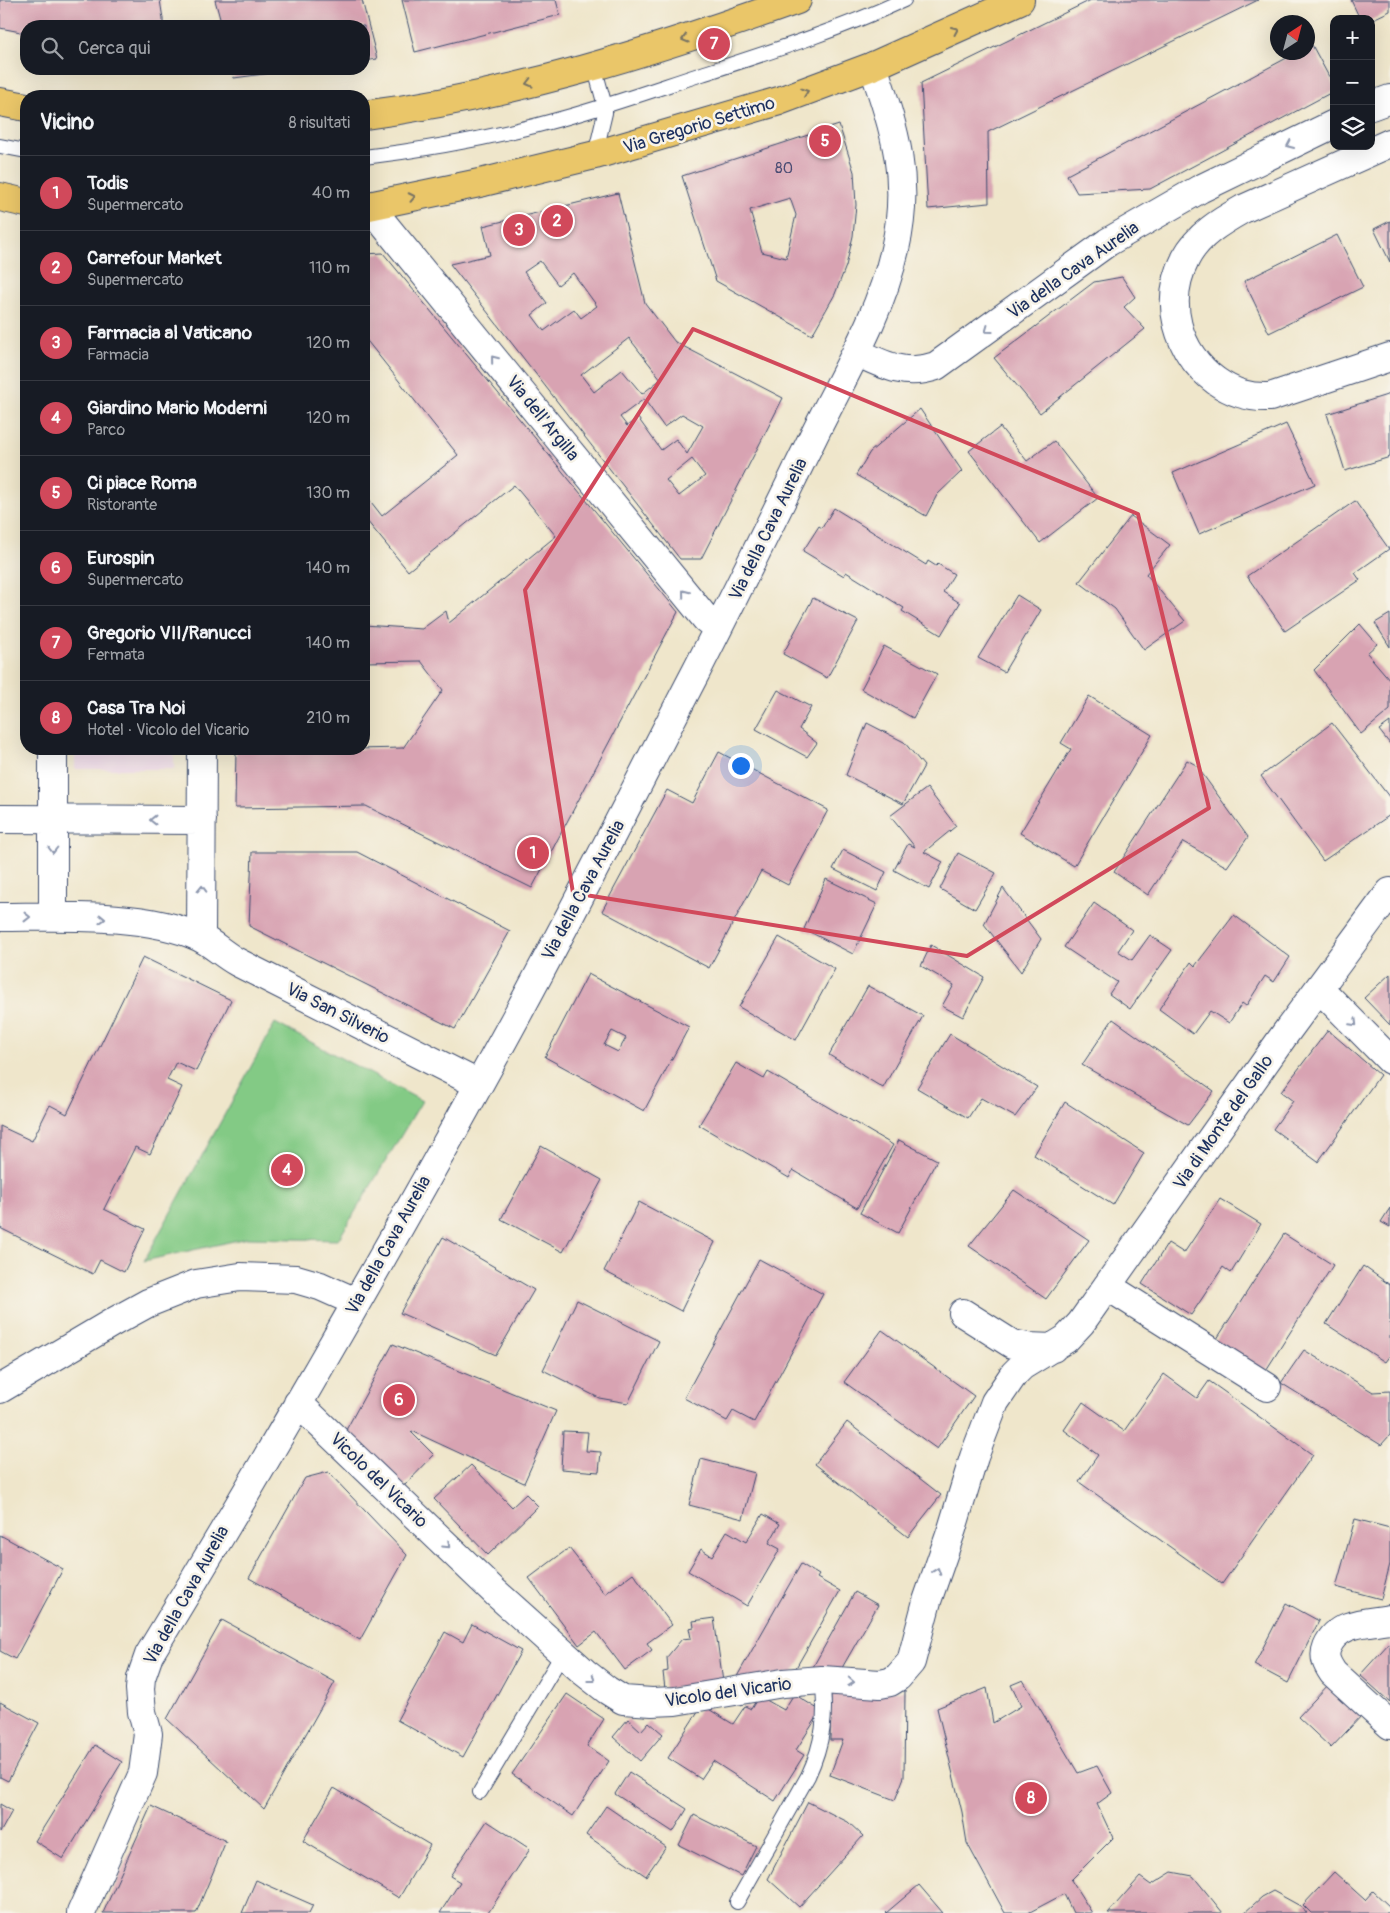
<!DOCTYPE html>
<html lang="it">
<meta charset="utf-8">
<style>
body{margin:0;font-family:Pangolin,sans-serif;background:#20242c;color:#f1f3f6}
.controls{position:absolute;right:15px;top:15px;display:grid;overflow:hidden;border-radius:10px;box-shadow:0 5px 20px #0002}
.controls button{width:45px;height:45px;display:grid;place-items:center;padding:0;border:0;border-bottom:1px solid #363941;background:#171b24;color:#f1f3f6;font:25px sans-serif}
.compass{position:absolute;left:1270px;top:15px;width:45px;height:45px;border-radius:50%;background:#171b24;box-shadow:0 5px 20px #0002;rotate:36deg}
.you{position:absolute;left:740px;top:765px;width:18px;height:18px;margin:-12px;border:4px solid #fff;border-radius:50%;background:#1a73e8;box-shadow:0 0 0 8px #1a73e833}
.badge{display:grid;place-items:center;width:32px;height:32px;border-radius:50%;background:#d1495b;color:#fff;font-size:16px;font-weight:700}
.pin{position:absolute;translate:-50% -50%;border:2px solid #fff;box-shadow:0 1px 5px #0006}
.list{margin:0;padding:0;list-style:none}
h2{display:flex;justify-content:space-between;align-items:center;height:65px;margin:0;padding:0 20px;font-size:21px}
h2 small{font-size:16px;font-weight:400;color:#9ea1a6}
.list li{display:grid;grid-template-columns:32px 1fr auto;gap:15px;align-items:center;box-sizing:border-box;height:75px;padding:0 20px;border-top:1px solid #363941}
.list b{display:block;font-size:19px;white-space:nowrap}
.list p{margin:0;font-size:16px;white-space:nowrap;color:#9ea1a6}
.list em{font-size:16px;font-style:normal;color:#9ea1a6}
.icon{flex:none;width:28px;height:28px;fill:none;stroke:currentColor;stroke-width:2;stroke-linecap:round;stroke-linejoin:round}
.map{position:relative;flex:none;width:1390px;height:1913px;overflow:hidden}
.search{position:absolute;background:#171b24;box-shadow:0 5px 20px #0002;left:20px;top:20px;width:350px;height:55px;display:flex;align-items:center;gap:12px;box-sizing:border-box;padding:0 18px;border-radius:20px;color:#9ea1a6;font-size:19px}
.panel{position:absolute;background:#171b24;box-shadow:0 5px 20px #0002;left:20px;top:90px;width:350px;height:665px;border-radius:20px}
.map>svg:first-child{display:block}
.built{fill:#ecd1ea}
.green{fill:#83ca85;stroke:#4f7c72}
.building{fill:#d8a3b2;fill-rule:evenodd}
.lines{fill:none;stroke-linecap:round;stroke-linejoin:round}
.service-casing{stroke:#3b4a6e;stroke-width:16}
.minor-casing{stroke:#3b4a6e;stroke-width:30}
.primary-casing{stroke:#3b4a6e;stroke-width:30}
.service{stroke:#fff;stroke-width:14}
.minor{stroke:#fff;stroke-width:28}
.primary{stroke:#eac669;stroke-width:28}
.oneway{stroke:#787363}
.oneway2{stroke:#8d97ae}
.marked{fill:none;stroke:#d1495b;stroke-width:4;stroke-linejoin:round}
.labels{text-anchor:middle;stroke-width:5;stroke-linejoin:round;paint-order:stroke}
.number-label{font-size:15px;fill:#4a4c73}
.street-label{font-size:18px;fill:#1b2f5e;stroke:#f7f3e8}
</style>
<div class="map">
<svg width="1390" height="1913" viewBox="0 0 1390 1913">
<rect width="100%" height="100%" fill="#f7f3e8"/>
<filter id="ink" filterUnits="userSpaceOnUse"><feTurbulence type="fractalNoise" baseFrequency=".02" numOctaves="2"/><feDisplacementMap in="SourceGraphic" scale="10" xChannelSelector="R" yChannelSelector="G"/><feConvolveMatrix kernelMatrix="1 2 1 2 8 2 1 2 1" color-interpolation-filters="sRGB"/></filter>
<filter id="wash" filterUnits="userSpaceOnUse"><feTurbulence type="fractalNoise" baseFrequency=".0096" numOctaves="4" result="noise"/><feDisplacementMap in="SourceGraphic" scale="20" xChannelSelector="R" yChannelSelector="G"/><feGaussianBlur stdDeviation="1.12" result="paint"/><feColorMatrix in="noise" values="0 0 0 0 0 0 0 0 0 0 0 0 0 0 0 0 0 1.4 0 .05"/><feComposite in="paint" operator="in"/></filter>
<g filter="url(#wash)">
<rect width="100%" height="100%" fill="#efe6cb"/>
<path class="built" d="M 75,749 L 174,749 L 174,769 L 75,769 Z"/>
<path class="green" d="M 275,1023 L 422,1101 L 338,1240 L 247,1238 L 144,1261 Z"/>
<g id="blocks">
<path class="building" d="M 0,0 L 160,0 L 163,19 L 163,26 L 26,26 L 26,33 L 0,28 Z
M 215,0 L 362,0 L 377,59 L 364,61 L 364,26 L 222,26 Z
M 402,0 L 556,0 L 560,15 L 415,52 Z
M 1091,0 L 1258,0 L 988,132 L 989,203 L 928,209 L 921,83 Z
M 1351,0 L 1390,0 L 1390,11 L 1371,20 L 1360,19 Z
M 1312,45 L 1334,86 L 1334,91 L 1150,189 L 1077,193 L 1067,175 L 1298,52 L 1308,52 L 1308,47 Z
M 232,69 L 294,69 L 294,70 L 234,78 Z
M 839,125 L 854,172 L 856,205 L 853,236 L 846,266 L 835,294 L 812,335 L 716,281 L 682,176 ZM 790,198 L 796,215 L 786,258 L 762,252 L 750,210 Z
M 618,193 L 645,303 L 675,342 L 783,398 L 701,559 L 680,559 L 450,264 L 490,255 L 483,226 ZM 540,261 L 558,285 L 573,273 L 597,306 L 581,318 L 574,309 L 544,331 L 532,315 L 547,303 L 524,272 ZM 629,338 L 661,379 L 642,394 L 622,370 L 594,392 L 581,375 ZM 644,399 L 664,427 L 682,414 L 703,426 L 687,454 L 676,439 L 661,450 L 638,418 L 627,426 L 620,417 ZM 692,459 L 705,476 L 679,496 L 666,480 Z
M 1390,221 L 1390,262 L 1374,229 Z
M 1337,235 L 1363,287 L 1269,333 L 1244,281 Z
M 383,253 L 678,612 L 532,888 L 366,806 L 235,808 L 236,749 L 310,749 L 310,750 L 403,748 L 443,690 L 421,661 L 364,662 L 364,625 L 422,629 L 446,611 L 449,623 L 556,536 L 514,485 L 408,571 L 367,521 L 364,523 L 364,493 L 382,516 L 458,455 L 364,337 L 364,254 Z
M 1122,277 L 1135,297 L 1124,307 L 1145,329 L 1040,413 L 994,358 L 1094,282 Z
M 1390,394 L 1390,457 L 1345,471 L 1327,414 Z
M 920,409 L 962,471 L 937,495 L 926,516 L 856,475 L 870,452 Z
M 1286,424 L 1315,484 L 1199,534 L 1173,473 Z
M 1000,427 L 1027,461 L 1054,441 L 1098,498 L 1040,543 L 969,451 Z
M 1355,501 L 1389,549 L 1355,573 L 1360,580 L 1285,631 L 1247,576 Z
M 834,508 L 926,565 L 928,561 L 936,566 L 938,564 L 954,574 L 943,592 L 960,603 L 941,635 L 902,611 L 904,608 L 846,572 L 844,576 L 803,551 L 819,526 L 822,528 Z
M 1131,516 L 1170,545 L 1146,574 L 1185,621 L 1144,650 L 1115,609 L 1079,582 Z
M 1017,595 L 1041,610 L 1004,672 L 978,658 Z
M 813,598 L 858,621 L 827,678 L 783,654 Z
M 1390,614 L 1390,647 L 1375,623 Z
M 1360,624 L 1377,644 L 1367,653 L 1390,680 L 1390,710 L 1361,734 L 1314,670 Z
M 884,646 L 937,674 L 913,718 L 861,689 Z
M 778,690 L 811,707 L 799,729 L 817,743 L 807,757 L 756,729 Z
M 1089,696 L 1152,735 L 1074,866 L 1020,833 L 1071,749 L 1061,743 Z
M 1390,722 L 1390,744 L 1379,730 Z
M 867,723 L 904,742 L 924,766 L 903,804 L 846,775 Z
M 1332,723 L 1390,798 L 1390,815 L 1323,861 L 1261,776 Z
M 719,752 L 828,810 L 788,885 L 761,871 L 709,968 L 602,911 L 667,790 L 692,803 Z
M 1187,760 L 1196,765 L 1248,837 L 1227,867 L 1183,842 L 1148,895 L 1114,872 Z
M 927,788 L 956,826 L 924,852 L 943,862 L 929,889 L 894,870 L 908,844 L 915,847 L 890,816 Z
M 843,850 L 886,872 L 877,891 L 833,869 Z
M 252,852 L 357,852 L 510,931 L 455,1029 L 249,926 Z
M 958,853 L 996,873 L 975,909 L 940,889 Z
M 826,879 L 877,904 L 853,954 L 804,929 Z
M 1003,888 L 1041,939 L 1021,972 L 984,924 Z
M 1094,903 L 1132,930 L 1118,951 L 1132,960 L 1150,935 L 1172,950 L 1130,1009 L 1109,994 L 1117,982 L 1064,947 Z
M 1234,915 L 1290,957 L 1274,982 L 1265,976 L 1246,1006 L 1242,1003 L 1229,1023 L 1210,1011 L 1193,1034 L 1159,1009 L 1191,962 L 1195,966 Z
M 779,937 L 835,969 L 796,1040 L 739,1007 Z
M 931,945 L 984,977 L 963,1017 L 942,1006 L 954,985 L 921,966 Z
M 143,957 L 231,1000 L 196,1071 L 176,1062 L 167,1080 L 182,1087 L 150,1154 L 135,1147 L 104,1209 L 145,1229 L 124,1272 L 100,1260 L 93,1274 L 0,1228 L 0,1126 L 32,1141 L 50,1105 L 67,1114 Z
M 588,974 L 689,1027 L 644,1111 L 545,1057 ZM 612,1031 L 626,1038 L 618,1052 L 604,1045 Z
M 1390,974 L 1390,1025 L 1364,998 Z
M 868,986 L 923,1016 L 883,1088 L 829,1055 Z
M 1113,1019 L 1214,1091 L 1188,1125 L 1082,1065 Z
M 1328,1030 L 1380,1075 L 1318,1162 L 1273,1129 L 1293,1101 L 1281,1092 Z
M 950,1034 L 1037,1087 L 1015,1117 L 981,1098 L 968,1118 L 917,1088 Z
M 736,1063 L 764,1079 L 768,1072 L 893,1145 L 857,1208 L 793,1170 L 789,1178 L 699,1125 Z
M 1065,1102 L 1144,1153 L 1113,1205 L 1034,1155 Z
M 899,1140 L 937,1160 L 898,1233 L 860,1213 Z
M 541,1146 L 602,1180 L 563,1252 L 501,1219 Z
M 1014,1190 L 1089,1240 L 1046,1299 L 969,1246 Z
M 1220,1199 L 1261,1224 L 1231,1273 L 1223,1267 L 1191,1315 L 1142,1284 L 1168,1243 L 1184,1253 Z
M 639,1202 L 715,1242 L 681,1311 L 604,1271 Z
M 1390,1208 L 1390,1227 L 1381,1222 Z
M 1284,1234 L 1333,1265 L 1263,1375 L 1215,1342 Z
M 443,1237 L 534,1290 L 496,1355 L 400,1313 Z
M 759,1259 L 823,1294 L 754,1422 L 733,1411 L 727,1421 L 684,1398 Z
M 1363,1266 L 1390,1285 L 1390,1355 L 1385,1362 L 1326,1324 Z
M 577,1300 L 659,1341 L 628,1403 L 599,1398 L 543,1370 Z
M 882,1330 L 974,1396 L 937,1449 L 844,1382 Z
M 393,1344 L 556,1411 L 524,1483 L 412,1431 L 411,1432 L 434,1455 L 403,1487 L 346,1430 Z
M 1304,1350 L 1373,1392 L 1390,1391 L 1390,1435 L 1381,1445 L 1281,1383 Z
M 1164,1374 L 1197,1398 L 1209,1381 L 1313,1455 L 1222,1584 L 1079,1482 L 1098,1455 L 1064,1430 L 1083,1402 L 1124,1431 Z
M 847,1422 L 941,1495 L 908,1537 L 815,1464 Z
M 563,1431 L 588,1432 L 586,1451 L 601,1452 L 599,1472 L 561,1469 Z
M 701,1459 L 755,1473 L 743,1519 L 689,1505 Z
M 471,1465 L 512,1507 L 526,1494 L 538,1506 L 488,1555 L 434,1499 Z
M 328,1472 L 407,1555 L 360,1640 L 249,1578 L 305,1478 Z
M 763,1514 L 780,1524 L 769,1543 L 780,1549 L 747,1606 L 688,1571 L 701,1549 L 712,1556 L 727,1531 L 746,1542 Z
M 1355,1519 L 1390,1528 L 1390,1564 L 1381,1599 L 1336,1587 Z
M 0,1535 L 63,1569 L 15,1659 L 0,1651 Z
M 569,1548 L 605,1594 L 633,1573 L 672,1625 L 647,1643 L 652,1650 L 625,1670 L 596,1632 L 579,1645 L 529,1578 Z
M 801,1564 L 819,1575 L 817,1578 L 840,1591 L 793,1673 L 735,1680 Z
M 855,1592 L 878,1605 L 839,1673 L 809,1674 Z
M 1286,1603 L 1319,1621 L 1288,1683 L 1254,1665 Z
M 714,1618 L 723,1682 L 665,1689 L 663,1672 L 668,1671 L 667,1657 L 682,1639 L 691,1638 L 689,1628 L 694,1627 L 693,1621 Z
M 222,1620 L 335,1682 L 264,1809 L 167,1719 Z
M 472,1624 L 521,1651 L 463,1757 L 397,1720 L 445,1632 L 463,1642 Z
M 1390,1642 L 1390,1702 L 1360,1675 Z
M 1023,1680 L 1078,1773 L 1097,1766 L 1112,1793 L 1097,1804 L 1113,1838 L 1071,1880 L 1092,1913 L 1073,1913 L 1064,1894 L 1028,1913 L 1005,1913 L 967,1843 L 962,1812 L 937,1708 L 987,1688 L 993,1723 L 1021,1706 L 1011,1685 Z
M 1330,1683 L 1364,1713 L 1331,1748 L 1298,1717 Z
M 831,1689 L 905,1691 L 904,1777 L 895,1800 L 830,1775 L 843,1740 L 830,1740 Z
M 567,1694 L 604,1719 L 587,1746 L 609,1761 L 573,1816 L 512,1774 Z
M 794,1694 L 821,1711 L 796,1750 L 804,1755 L 775,1801 L 713,1761 L 701,1779 L 668,1758 L 702,1705 L 733,1724 L 745,1706 L 751,1709 L 759,1696 L 784,1710 Z
M 0,1702 L 39,1723 L 8,1781 L 0,1777 Z
M 628,1719 L 641,1731 L 649,1722 L 663,1734 L 640,1761 L 613,1737 Z
M 95,1745 L 122,1762 L 63,1859 L 35,1841 Z
M 629,1772 L 687,1809 L 673,1832 L 615,1794 Z
M 334,1788 L 430,1845 L 399,1898 L 303,1841 Z
M 808,1802 L 848,1822 L 863,1836 L 799,1907 L 768,1879 Z
M 0,1804 L 12,1811 L 0,1833 Z
M 151,1806 L 226,1841 L 196,1913 L 103,1913 Z
M 606,1806 L 666,1847 L 646,1876 L 586,1835 Z
M 694,1815 L 756,1846 L 741,1876 L 679,1845 Z
M 487,1821 L 530,1849 L 488,1913 L 440,1913 L 460,1882 L 450,1876 Z
M 1172,1872 L 1193,1876 L 1223,1913 L 1108,1913 L 1140,1877 L 1151,1885 Z
M 1334,1872 L 1365,1900 L 1373,1891 L 1390,1907 L 1390,1913 L 1311,1913 L 1303,1905 Z
M 256,1880 L 313,1905 L 309,1913 L 242,1913 Z
M 919,1885 L 943,1913 L 886,1913 Z
M 1273,1891 L 1302,1907 L 1307,1913 L 1244,1913 L 1262,1897 Z"/>
</g>
</g>
<g filter="url(#ink)">
<use href="#blocks" fill-opacity="0" stroke="#3b4a6e" stroke-width="1"/>
<g class="lines">
<defs>
<path id="service" d="M 594,66 L 605,106 L 605,113 L 595,155
M 0,146 L 26,151
M 364,157 C 429,149 501,136 564,118 C 611,105 656,89 702,74 C 770,52 839,30 904,0
M 480,1792 L 563,1653
M 737,1902 L 808,1776 C 823,1744 827,1715 822,1680"/>
<path id="minor" d="M 1371,106 L 1390,99
M 1390,143 L 1243,209 C 1220,222 1198,235 1186,258 C 1163,302 1177,352 1216,381 C 1233,393 1249,398 1270,397 L 1390,357
M 369,206 L 706,619 L 718,628
M 856,352 C 884,365 905,377 936,366 L 1108,242 L 1200,189 L 1334,124
M 53,749 L 53,917
M 0,819 L 202,820
M 0,917 C 59,917 144,912 199,937 C 212,943 224,955 237,962 L 478,1084
M 201,938 L 202,749
M 1320,989 L 1390,1060
M 1107,1286 L 1267,1387
M 963,1313 L 1012,1344 L 1028,1347 L 1053,1348
M 0,1389 L 115,1321 L 148,1303 L 196,1284 L 240,1277 L 296,1279 L 320,1286 L 356,1302
M 298,1403 L 496,1593 L 584,1672 L 607,1690 L 623,1700 L 652,1702 L 675,1701 L 783,1683 L 822,1680 L 880,1684 L 890,1682 L 898,1677 L 911,1662 L 927,1601 L 952,1529 L 974,1457 L 995,1402 L 1014,1374 L 1022,1366 L 1066,1339 L 1081,1323 L 1285,1034 L 1390,892
M 1390,1619 C 1367,1623 1338,1621 1327,1647 C 1323,1657 1327,1664 1333,1673 L 1390,1725
M 81,1913 L 143,1773 L 148,1734 L 142,1712 L 140,1689 L 141,1678 L 149,1655 C 270,1456 386,1254 498,1050 C 567,925 631,797 697,670 C 738,590 777,510 817,429 C 846,371 881,313 895,249 C 911,180 895,131 873,66"/>
<path id="primary" d="M 0,102 L 26,107
M 364,115 C 512,96 657,50 797,0
M 0,197 L 26,203
M 364,207 L 484,182 L 595,155 L 779,101 L 873,66 L 1020,0"/>
</defs>
<use href="#service" class="service-casing"/>
<use href="#minor" class="minor-casing"/>
<use href="#primary" class="primary-casing"/>
<use href="#service" class="service"/>
<use href="#minor" class="minor"/>
<use href="#primary" class="primary"/>
</g>
<defs><path id="oneway-chevron" d="M-2-3.5L2.5 0L-2 3.5" fill="none" stroke-width="1.6" stroke-linecap="round" stroke-linejoin="round" transform="scale(1.25)"/></defs>
<g class="oneway">
<use href="#oneway-chevron" transform="translate(955 30) rotate(-24)"/>
<use href="#oneway-chevron" transform="translate(685 39) rotate(164)"/>
<use href="#oneway-chevron" transform="translate(529 83) rotate(166)"/>
<use href="#oneway-chevron" transform="translate(805 92) rotate(-20)"/>
<use href="#oneway-chevron" transform="translate(412 197) rotate(-12)"/>
</g>
<g class="oneway2">
<use href="#oneway-chevron" transform="translate(1290 145) rotate(155)"/>
<use href="#oneway-chevron" transform="translate(988 330) rotate(144)"/>
<use href="#oneway-chevron" transform="translate(494 359) rotate(-129)"/>
<use href="#oneway-chevron" transform="translate(685 593) rotate(-129)"/>
<use href="#oneway-chevron" transform="translate(153 820) rotate(-180)"/>
<use href="#oneway-chevron" transform="translate(53 850) rotate(90)"/>
<use href="#oneway-chevron" transform="translate(202 889) rotate(-89)"/>
<use href="#oneway-chevron" transform="translate(27 917)"/>
<use href="#oneway-chevron" transform="translate(102 919) rotate(2)"/>
<use href="#oneway-chevron" transform="translate(1354 1023) rotate(45)"/>
<use href="#oneway-chevron" transform="translate(447 1545) rotate(44)"/>
<use href="#oneway-chevron" transform="translate(937 1571) rotate(-71)"/>
<use href="#oneway-chevron" transform="translate(592 1679) rotate(38)"/>
<use href="#oneway-chevron" transform="translate(851 1682) rotate(4)"/>
</g>
</g>
<path class="marked" d="M 693,329 L 1138,514 L 1209,808 L 967,956 L 573,893 L 525,590 Z"/>
<g class="labels">
<g class="number-label">
<text x="784" y="173">80</text>
</g>
<g class="street-label">
<text transform="translate(699 125) rotate(-17)" y="6">Via Gregorio Settimo</text>
<text transform="translate(1073 270) rotate(-35)" y="6">Via della Cava Aurelia</text>
<text transform="translate(543 418) rotate(51)" y="6">Via dell'Argilla</text>
<text transform="translate(768 529) rotate(-64)" y="6">Via della Cava Aurelia</text>
<text transform="translate(583 890) rotate(-62)" y="6">Via della Cava Aurelia</text>
<text transform="translate(338 1013) rotate(27)" y="6">Via San Silverio</text>
<text transform="translate(1223 1122) rotate(-55)" y="6">Via di Monte del Gallo</text>
<text transform="translate(388 1245) rotate(-61)" y="6">Via della Cava Aurelia</text>
<text transform="translate(379 1480) rotate(44)" y="6">Vicolo del Vicario</text>
<text transform="translate(186 1595) rotate(-61)" y="6">Via della Cava Aurelia</text>
<text transform="translate(728 1692) rotate(-8)" y="6">Vicolo del Vicario</text>
</g>
</g>
</svg>
<div class="controls">
<button>+</button>
<button>−</button>
<button><svg class="icon" aria-label="layers" viewBox="0 0 24 24"><path d="M12 4l9 5-9 5-9-5zM3 14l9 5 9-5"/></svg></button>
</div>
<svg class="compass" viewBox="-18 -18 36 36"><path d="M0-13l5 13h-10z" fill="#e53935"/><path d="M0 13l5-13h-10z" fill="#9ea1a6"/></svg>
<div class="you"></div>
<div class="pin badge" style="left:533px;top:853px">1</div>
<div class="pin badge" style="left:557px;top:221px">2</div>
<div class="pin badge" style="left:519px;top:230px">3</div>
<div class="pin badge" style="left:287px;top:1170px">4</div>
<div class="pin badge" style="left:825px;top:141px">5</div>
<div class="pin badge" style="left:399px;top:1400px">6</div>
<div class="pin badge" style="left:714px;top:44px">7</div>
<div class="pin badge" style="left:1031px;top:1798px">8</div>
<div class="search"><svg class="icon" aria-label="search" viewBox="0 0 24 24"><circle cx="10" cy="10" r="6"/><path d="M15 15l6 6"/></svg>Cerca qui</div>
<section class="panel">
<h2>Vicino<small>8 risultati</small></h2>
<ul class="list">
<li><span class="badge">1</span><div><b>Todis</b><p>Supermercato</p></div><em>40 m</em></li>
<li><span class="badge">2</span><div><b>Carrefour Market</b><p>Supermercato</p></div><em>110 m</em></li>
<li><span class="badge">3</span><div><b>Farmacia al Vaticano</b><p>Farmacia</p></div><em>120 m</em></li>
<li><span class="badge">4</span><div><b>Giardino Mario Moderni</b><p>Parco</p></div><em>120 m</em></li>
<li><span class="badge">5</span><div><b>Ci piace Roma</b><p>Ristorante</p></div><em>130 m</em></li>
<li><span class="badge">6</span><div><b>Eurospin</b><p>Supermercato</p></div><em>140 m</em></li>
<li><span class="badge">7</span><div><b>Gregorio VII/Ranucci</b><p>Fermata</p></div><em>140 m</em></li>
<li><span class="badge">8</span><div><b>Casa Tra Noi</b><p>Hotel · Vicolo del Vicario</p></div><em>210 m</em></li>
</ul>
</section>
</div>
